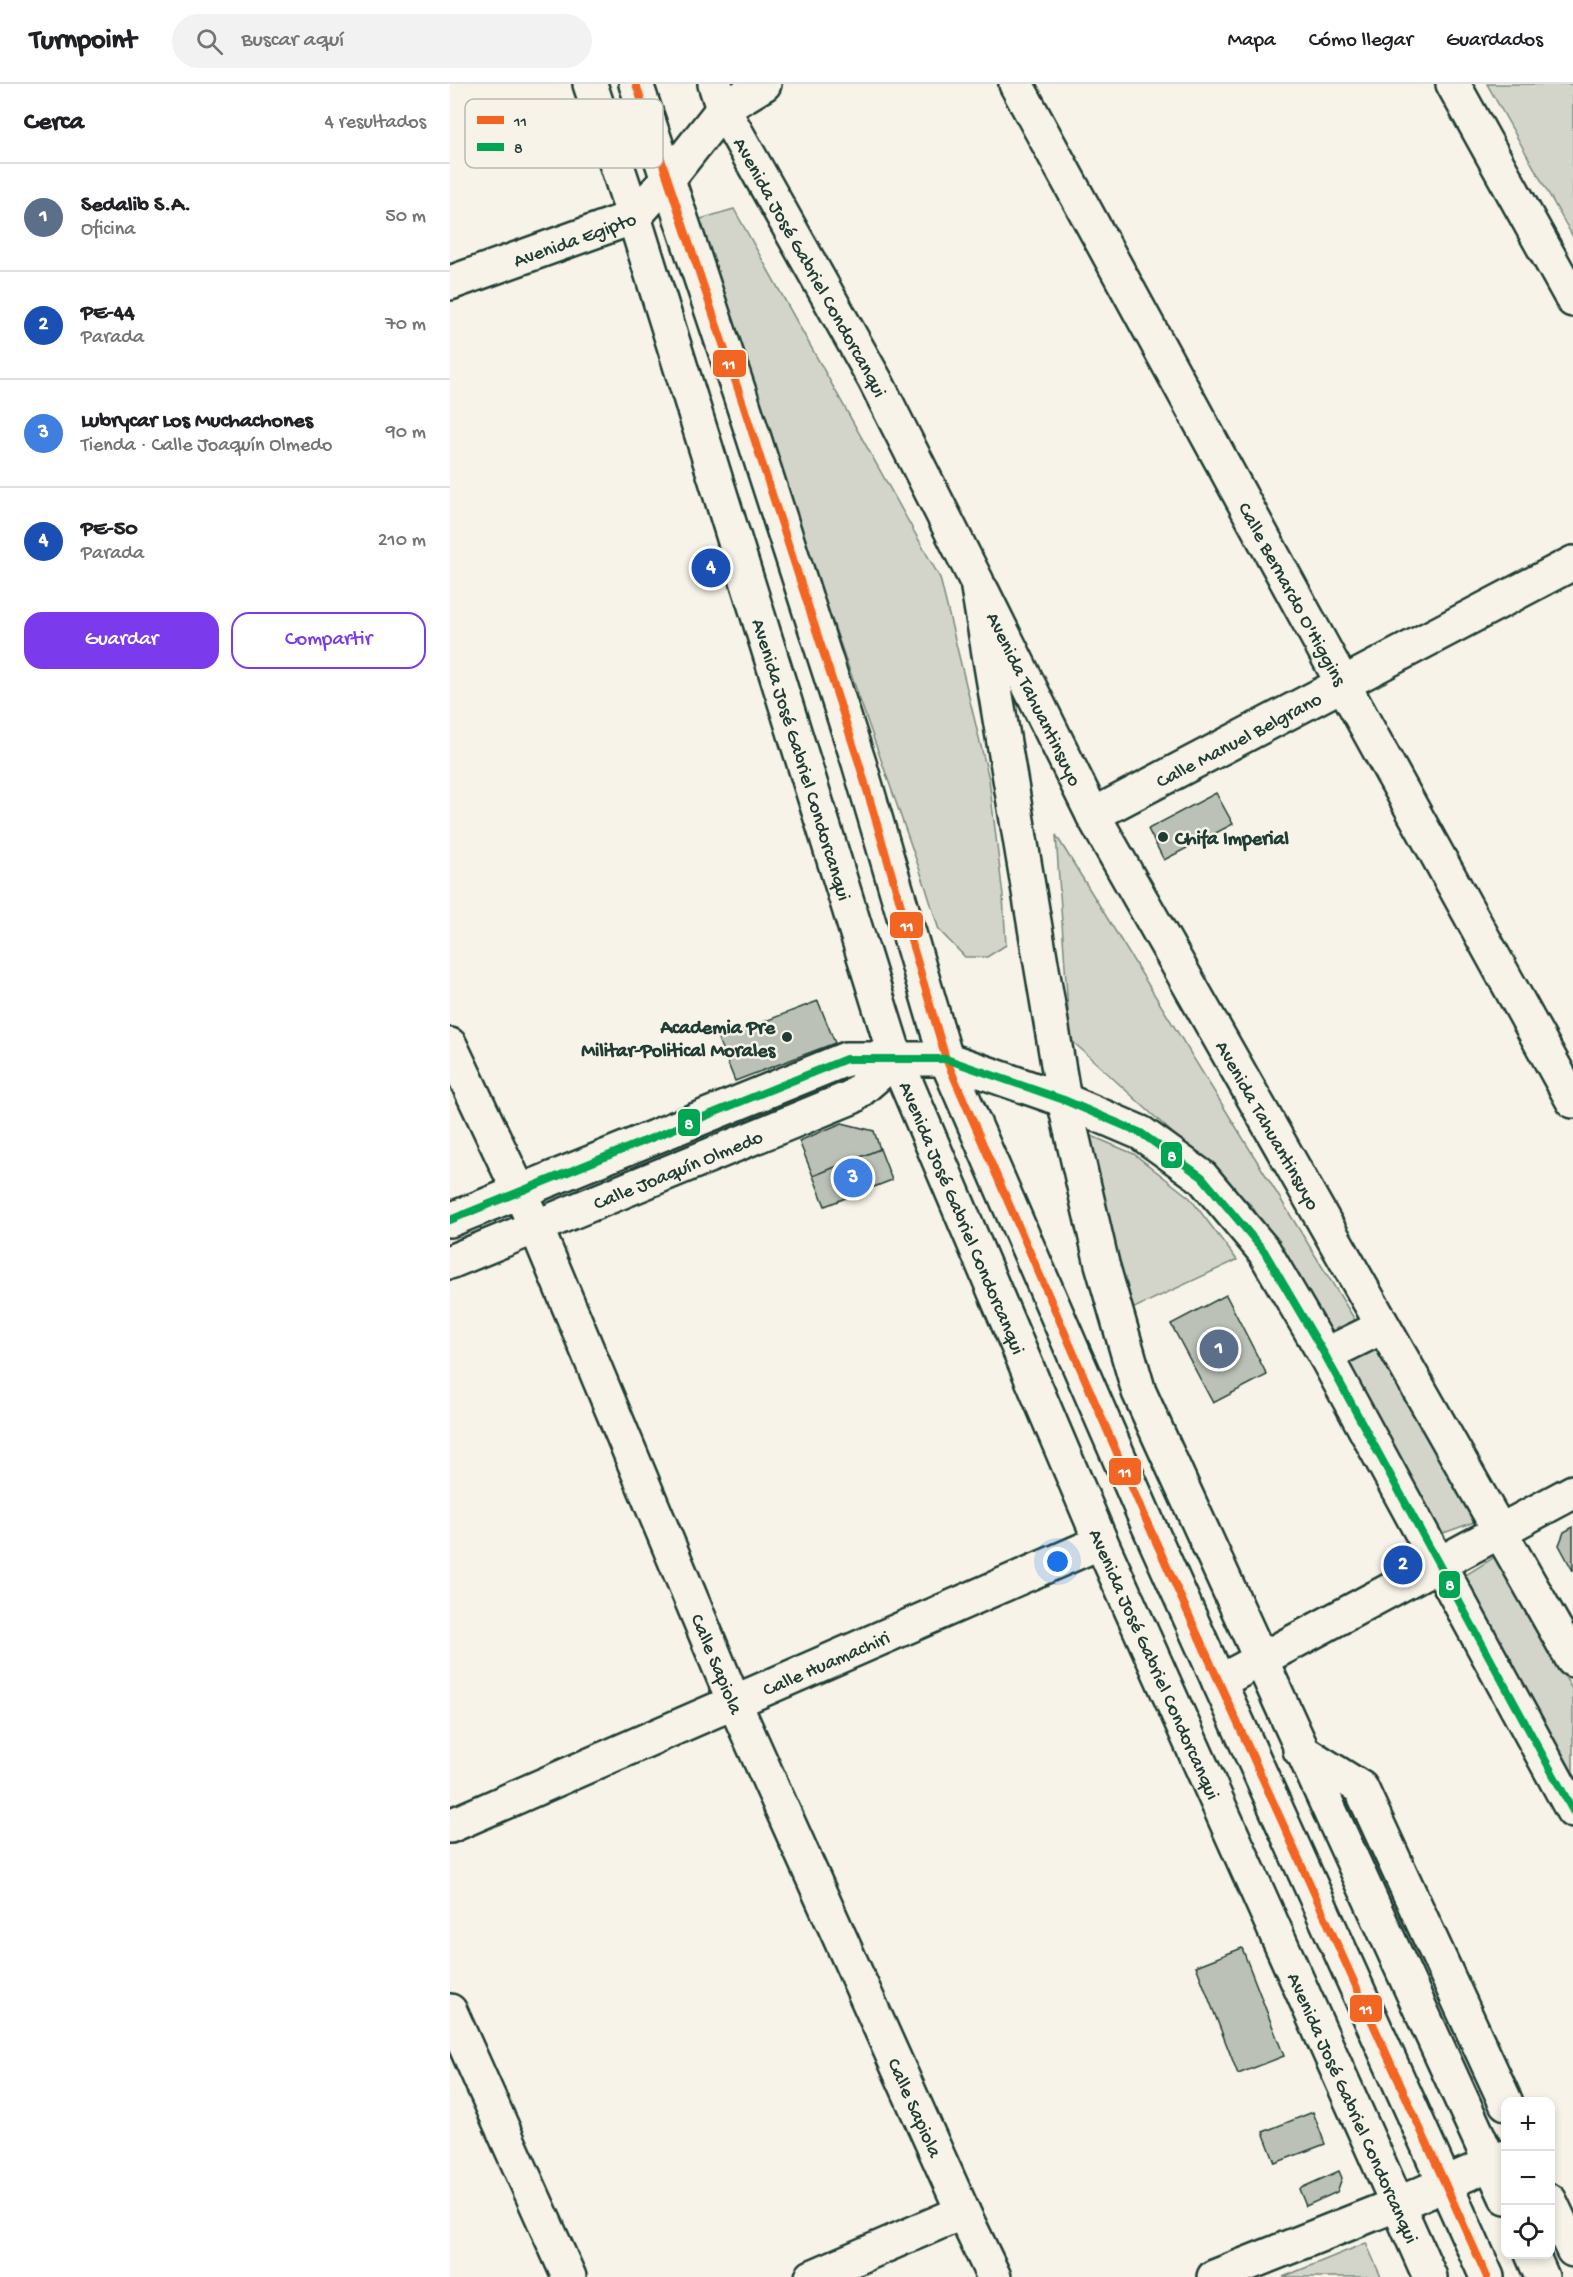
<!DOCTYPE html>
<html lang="es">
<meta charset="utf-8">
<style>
body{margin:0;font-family:"Gochi Hand",sans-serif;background:#f2f2f2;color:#202124}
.controls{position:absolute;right:18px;bottom:18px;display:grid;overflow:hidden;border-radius:12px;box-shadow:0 3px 9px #0003}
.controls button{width:54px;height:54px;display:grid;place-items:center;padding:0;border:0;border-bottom:2px solid #e0e0e0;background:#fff;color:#202124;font:30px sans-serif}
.you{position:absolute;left:608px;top:1478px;width:21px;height:21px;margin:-15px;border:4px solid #fff;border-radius:50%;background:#1a73e8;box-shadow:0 0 0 9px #1a73e833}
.badge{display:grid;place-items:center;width:39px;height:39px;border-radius:50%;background:#7c3aed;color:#fff;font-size:20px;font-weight:700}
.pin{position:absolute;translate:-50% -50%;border:3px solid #fff;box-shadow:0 2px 6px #0006}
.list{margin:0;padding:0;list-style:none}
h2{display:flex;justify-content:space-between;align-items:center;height:78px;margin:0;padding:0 24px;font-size:26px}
h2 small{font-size:20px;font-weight:400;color:#757577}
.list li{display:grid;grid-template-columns:39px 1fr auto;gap:18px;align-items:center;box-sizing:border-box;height:108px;padding:0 24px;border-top:2px solid #e0e0e0}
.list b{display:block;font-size:22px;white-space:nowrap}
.list p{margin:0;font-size:20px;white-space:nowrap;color:#757577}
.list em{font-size:20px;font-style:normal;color:#757577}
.actions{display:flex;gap:12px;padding:18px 24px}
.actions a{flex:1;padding:14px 0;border:2px solid #7c3aed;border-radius:18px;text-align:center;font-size:21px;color:#7c3aed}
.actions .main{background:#7c3aed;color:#fff}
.icon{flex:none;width:33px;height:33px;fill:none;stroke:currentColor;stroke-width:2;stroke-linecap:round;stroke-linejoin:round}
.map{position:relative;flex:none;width:1123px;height:2193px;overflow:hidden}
header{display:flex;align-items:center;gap:36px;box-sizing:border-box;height:84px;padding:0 30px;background:#fff;border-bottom:2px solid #e0e0e0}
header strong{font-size:28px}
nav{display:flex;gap:33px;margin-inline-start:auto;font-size:21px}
.search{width:420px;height:54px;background:#f2f2f2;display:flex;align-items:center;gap:15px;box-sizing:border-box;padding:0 21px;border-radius:33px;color:#757577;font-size:22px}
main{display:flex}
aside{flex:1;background:#fff}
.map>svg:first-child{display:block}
.green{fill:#d3d5ca;stroke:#79897f;stroke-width:1.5}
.building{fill:#bbc1b6;stroke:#1f3d34;stroke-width:1.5}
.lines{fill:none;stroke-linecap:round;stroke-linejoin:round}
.minor-casing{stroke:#1f3d34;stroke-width:38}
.major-casing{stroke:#1f3d34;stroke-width:38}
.highway-casing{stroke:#1f3d34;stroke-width:38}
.minor{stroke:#f7f3e8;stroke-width:33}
.major{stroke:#f7f3e8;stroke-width:33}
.highway{stroke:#f7f3e8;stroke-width:33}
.bus-1-casing{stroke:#f7f3e8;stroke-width:12}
.bus-2-casing{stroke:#f7f3e8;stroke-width:12}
.bus-1{stroke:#f26522;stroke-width:8}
.bus-2{stroke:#00a651;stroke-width:8}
.poi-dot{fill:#1f3d34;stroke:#f7f3e8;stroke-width:2}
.labels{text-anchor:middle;stroke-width:5;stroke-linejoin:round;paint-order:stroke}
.street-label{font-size:20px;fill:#1f3d34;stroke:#f7f3e8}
.poi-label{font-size:20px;font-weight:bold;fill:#1f3d34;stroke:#f7f3e8;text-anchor:start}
.key{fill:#f7f3e8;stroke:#b6bcb2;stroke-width:1.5}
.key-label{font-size:16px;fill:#1f3d34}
.line-badge{stroke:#f7f3e8;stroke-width:2}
.badge-label{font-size:16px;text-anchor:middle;font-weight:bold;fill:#fff}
</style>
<header>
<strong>Turnpoint</strong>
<div class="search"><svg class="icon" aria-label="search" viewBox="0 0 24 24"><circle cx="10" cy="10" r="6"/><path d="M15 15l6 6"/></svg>Buscar aquí</div>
<nav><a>Mapa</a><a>Cómo llegar</a><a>Guardados</a></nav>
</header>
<main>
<aside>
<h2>Cerca<small>4 resultados</small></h2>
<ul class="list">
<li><span class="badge" style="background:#5c6f8a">1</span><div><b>Sedalib S.A.</b><p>Oficina</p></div><em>50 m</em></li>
<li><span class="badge" style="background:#1a4fb4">2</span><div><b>PE-44</b><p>Parada</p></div><em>70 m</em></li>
<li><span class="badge" style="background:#3f7fe0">3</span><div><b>Lubrycar Los Muchachones</b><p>Tienda · Calle Joaquín Olmedo</p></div><em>90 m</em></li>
<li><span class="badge" style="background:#1a4fb4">4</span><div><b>PE-50</b><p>Parada</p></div><em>210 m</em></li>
</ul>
<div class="actions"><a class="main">Guardar</a><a>Compartir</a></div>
</aside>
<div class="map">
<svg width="1123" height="2193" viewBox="0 0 1123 2193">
<rect width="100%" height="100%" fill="#f7f3e8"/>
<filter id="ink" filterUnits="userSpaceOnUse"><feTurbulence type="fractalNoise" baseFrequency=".0167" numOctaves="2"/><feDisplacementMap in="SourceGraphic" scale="12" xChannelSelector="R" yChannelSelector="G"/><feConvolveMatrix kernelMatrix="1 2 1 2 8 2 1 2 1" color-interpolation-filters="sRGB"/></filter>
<g filter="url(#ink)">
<path class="green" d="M 1037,0 L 1123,0 L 1123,153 Z
M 284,125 L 490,494 L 539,695 L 553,812 L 556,861 L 537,873 L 515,873 L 489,846 L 475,801 L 329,385 L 244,137 Z
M 606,751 L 905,1236 L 878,1250 L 802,1122 L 620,955 Z
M 637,1050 L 684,1070 L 740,1114 L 787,1176 L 680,1226 Z
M 927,1263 L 1024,1438 L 988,1451 L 895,1275 Z
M 1046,1472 L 1123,1607 L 1123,1697 L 1011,1494 Z
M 916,2159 L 931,2193 L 833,2193 Z"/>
<path class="building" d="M 766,709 L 783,740 L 714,776 L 698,745 Z
M 368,917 L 385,959 L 285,997 L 268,955 Z
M 392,1039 L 424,1047 L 430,1065 L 363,1092 L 349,1057 Z
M 430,1065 L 442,1096 L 375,1122 L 363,1092 Z
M 776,1211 L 817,1291 L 763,1319 L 721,1240 Z
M 1123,1443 L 1123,1487 L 1109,1461 L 1114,1448 Z
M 792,1864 L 834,1972 L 788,1990 L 746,1882 Z
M 863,2028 L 875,2060 L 825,2079 L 813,2048 Z
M 889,2087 L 892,2094 L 887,2108 L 856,2122 L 849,2105 Z"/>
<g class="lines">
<defs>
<g id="minor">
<path id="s1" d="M 140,0 L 184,133 L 446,975 L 651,1458 L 980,2193"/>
<path id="s2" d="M 566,0 L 893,600 L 1123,1017"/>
<path d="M 1003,0 L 1123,216"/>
<path d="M 184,133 L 218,95 L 273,25"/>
<path id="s3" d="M 643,731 L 1123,479"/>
<path id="s4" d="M 0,961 L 86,1143 L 284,1618 L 513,2128 L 544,2193"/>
<path d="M 0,1136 L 396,975 L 496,975"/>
<path id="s5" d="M 0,1178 L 402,1013 L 446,975"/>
<path d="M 769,1598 L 1123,1408"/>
<path d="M 850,1666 L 911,1704 L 1056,2019"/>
<path id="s6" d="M 0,1742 L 651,1458"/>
<path d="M 0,1927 L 119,2193"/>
<path d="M 1100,2117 L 1123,2166"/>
<path d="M 362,2193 L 513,2128"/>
<path d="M 764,2193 L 948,2120 L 1056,2073"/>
</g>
<g id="major">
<path d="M 273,25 L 314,0"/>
<path id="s7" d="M 0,199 L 184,133"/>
<path id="s8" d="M 532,507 L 643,731 L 1123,1576"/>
<path d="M 496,975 L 614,1016 L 691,1049 L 752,1093 L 814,1167 L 875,1271 L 1123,1727"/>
<path d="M 875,1271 L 932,1243"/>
</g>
<g id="highway">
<path d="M 186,0 L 290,311 L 409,679 L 496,975 L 697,1438 L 1037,2193"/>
<path id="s9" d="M 265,0 L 273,25 L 425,296 L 527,498 L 614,1016 L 652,1180 L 689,1308 L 1056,2113"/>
<path d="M 1082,2170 L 1092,2193"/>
</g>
</defs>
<use href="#minor" class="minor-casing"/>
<use href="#major" class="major-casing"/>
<use href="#highway" class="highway-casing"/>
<use href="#minor" class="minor"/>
<use href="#major" class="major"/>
<use href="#highway" class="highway"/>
<defs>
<path id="bus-1" d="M 186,0 L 290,311 L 409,679 L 496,975 L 697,1438 L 1037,2193"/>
<path id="bus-2" d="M 0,1136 L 396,975 L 496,975 L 614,1016 L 691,1049 L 752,1093 L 814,1167 L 875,1271 L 1123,1727"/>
</defs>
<use href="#bus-1" class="bus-1-casing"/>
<use href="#bus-2" class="bus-2-casing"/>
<use href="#bus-1" class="bus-1"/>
<use href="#bus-2" class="bus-2"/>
</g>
</g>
<g class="poi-dot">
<circle cx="713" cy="753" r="6"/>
<circle cx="337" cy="953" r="6"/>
</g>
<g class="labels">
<g class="street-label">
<text dy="7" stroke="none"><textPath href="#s7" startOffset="132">Avenida Egipto</textPath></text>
<text dy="7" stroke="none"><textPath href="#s9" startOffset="207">Avenida José Gabriel Condorcanqui</textPath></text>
<text dy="7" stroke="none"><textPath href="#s2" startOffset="580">Calle Bernardo O'Higgins</textPath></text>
<text dy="7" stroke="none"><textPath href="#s8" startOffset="120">Avenida Tahuantinsuyo</textPath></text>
<text dy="7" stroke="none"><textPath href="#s3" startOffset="164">Calle Manuel Belgrano</textPath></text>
<text dy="7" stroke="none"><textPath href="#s1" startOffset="708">Avenida José Gabriel Condorcanqui</textPath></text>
<text dy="7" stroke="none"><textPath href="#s8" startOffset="606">Avenida Tahuantinsuyo</textPath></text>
<text dy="7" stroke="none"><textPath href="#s5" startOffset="246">Calle Joaquín Olmedo</textPath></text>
<text dy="7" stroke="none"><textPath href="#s1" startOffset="1194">Avenida José Gabriel Condorcanqui</textPath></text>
<text dy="7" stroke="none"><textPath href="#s6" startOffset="410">Calle Huamachiri</textPath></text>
<text dy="7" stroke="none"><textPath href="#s4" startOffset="674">Calle Sapiola</textPath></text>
<text dy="7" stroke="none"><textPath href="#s1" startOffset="1680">Avenida José Gabriel Condorcanqui</textPath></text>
<text dy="7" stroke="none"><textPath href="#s4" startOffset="1160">Calle Sapiola</textPath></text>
<text dy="7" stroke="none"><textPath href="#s1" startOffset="2166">Avenida José Gabriel Condorcanqui</textPath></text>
</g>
<g class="poi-label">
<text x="725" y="760">Chifa Imperial</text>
<text x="325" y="949" text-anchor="end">Academia Pre<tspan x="325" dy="23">Militar-Political Morales</tspan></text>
</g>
</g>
<rect x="15" y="15" width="198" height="69" rx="9" class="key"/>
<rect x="27" y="32" width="27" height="8" fill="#f26522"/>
<rect x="27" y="59" width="27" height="8" fill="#00a651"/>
<g class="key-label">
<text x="64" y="42">11</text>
<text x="64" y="69">8</text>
</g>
<g class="line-badge">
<rect x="262" y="265" width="35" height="29" rx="6" fill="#f26522"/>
<rect x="439" y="827" width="35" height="28" rx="6" fill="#f26522"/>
<rect x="227" y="1024" width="24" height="29" rx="6" fill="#00a651"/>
<rect x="710" y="1057" width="23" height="28" rx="6" fill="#00a651"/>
<rect x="658" y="1373" width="34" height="29" rx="6" fill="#f26522"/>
<rect x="988" y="1486" width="23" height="29" rx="6" fill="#00a651"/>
<rect x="899" y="1910" width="34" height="29" rx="6" fill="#f26522"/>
</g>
<g class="badge-label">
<text x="279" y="285">11</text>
<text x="457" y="847">11</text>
<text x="239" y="1045">8</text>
<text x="722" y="1077">8</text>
<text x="675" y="1393">11</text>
<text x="1000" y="1506">8</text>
<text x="916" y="1930">11</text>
</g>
</svg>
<div class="controls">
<button>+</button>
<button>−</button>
<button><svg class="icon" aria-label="locate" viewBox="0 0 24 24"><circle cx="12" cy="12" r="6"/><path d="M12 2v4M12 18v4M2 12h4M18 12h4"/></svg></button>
</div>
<div class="you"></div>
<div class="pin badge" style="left:769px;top:1265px;background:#5c6f8a">1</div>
<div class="pin badge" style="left:953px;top:1481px;background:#1a4fb4">2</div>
<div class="pin badge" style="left:403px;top:1094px;background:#3f7fe0">3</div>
<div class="pin badge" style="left:261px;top:484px;background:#1a4fb4">4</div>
</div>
</main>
